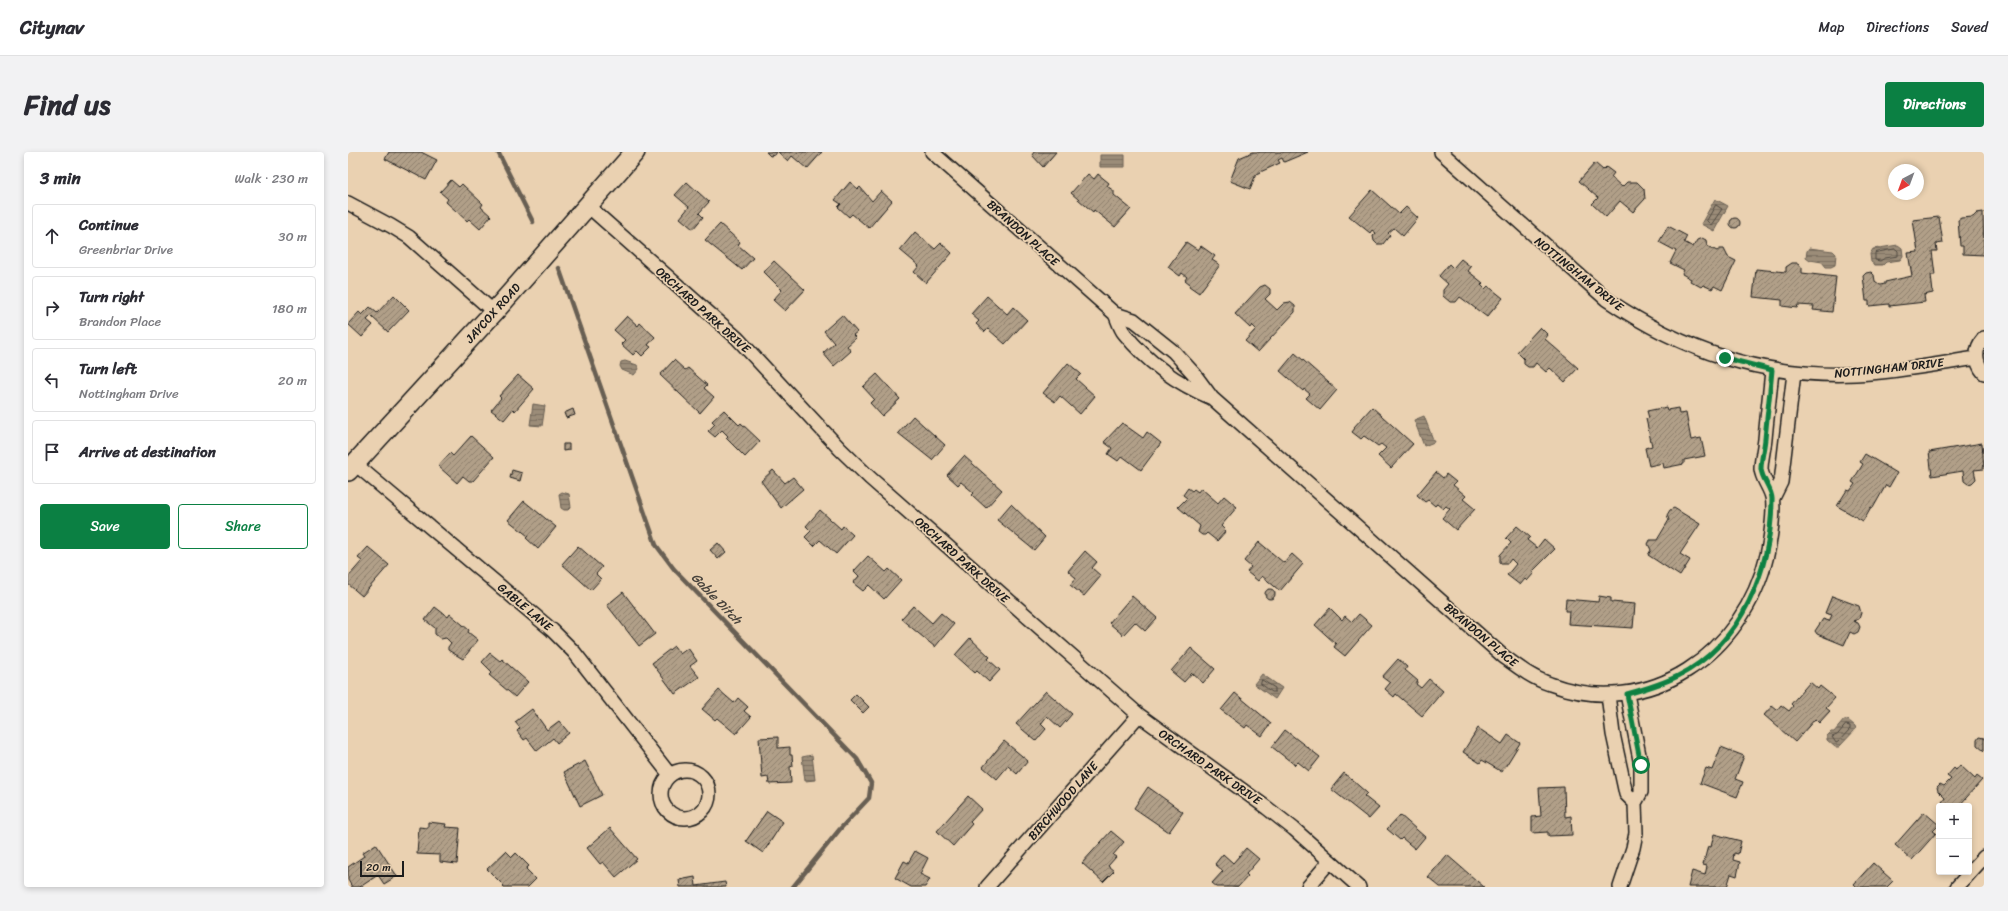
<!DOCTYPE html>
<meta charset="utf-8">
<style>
body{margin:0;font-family:Sriracha,sans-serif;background:#f2f2f3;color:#2b2b33}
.controls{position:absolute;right:12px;bottom:12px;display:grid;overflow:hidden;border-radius:4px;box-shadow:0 2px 6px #0003}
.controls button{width:36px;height:36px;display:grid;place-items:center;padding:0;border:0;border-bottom:1px solid #e1e1e2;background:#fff;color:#2b2b33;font:20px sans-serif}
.compass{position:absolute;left:1540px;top:12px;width:36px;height:36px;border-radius:50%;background:#fff;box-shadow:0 2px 6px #0003;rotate:221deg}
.scale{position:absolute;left:12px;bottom:10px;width:44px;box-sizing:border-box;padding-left:4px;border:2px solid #1c1c1c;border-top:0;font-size:11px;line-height:14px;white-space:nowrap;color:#1c1c1c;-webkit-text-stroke:3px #ead1b1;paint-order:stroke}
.stop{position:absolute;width:12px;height:12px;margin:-9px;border:3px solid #0b8043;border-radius:50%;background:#fff}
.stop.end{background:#0b8043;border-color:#fff;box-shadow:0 1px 4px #0008}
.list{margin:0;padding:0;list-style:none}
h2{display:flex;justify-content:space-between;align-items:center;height:52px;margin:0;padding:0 16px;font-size:17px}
h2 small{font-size:13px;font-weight:400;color:#7c7c81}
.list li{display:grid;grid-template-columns:26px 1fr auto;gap:12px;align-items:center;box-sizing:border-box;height:64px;margin:0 8px 8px;padding:0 8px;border:1px solid #e1e1e2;border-radius:4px}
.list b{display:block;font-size:15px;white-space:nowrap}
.list p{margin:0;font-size:13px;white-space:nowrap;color:#7c7c81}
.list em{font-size:13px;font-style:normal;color:#7c7c81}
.actions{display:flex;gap:8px;padding:12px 16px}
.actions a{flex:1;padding:9px 0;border:1px solid #0b8043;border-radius:4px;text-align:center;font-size:14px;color:#0b8043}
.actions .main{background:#0b8043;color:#fff}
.icon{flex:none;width:22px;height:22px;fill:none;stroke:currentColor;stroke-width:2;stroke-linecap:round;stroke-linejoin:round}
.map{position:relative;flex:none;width:1636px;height:735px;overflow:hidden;border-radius:4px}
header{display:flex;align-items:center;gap:24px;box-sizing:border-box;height:56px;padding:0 20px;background:#fff;border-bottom:1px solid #e1e1e2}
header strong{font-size:19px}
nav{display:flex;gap:22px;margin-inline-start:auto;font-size:14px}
.intro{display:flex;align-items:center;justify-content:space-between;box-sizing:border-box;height:96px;padding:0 24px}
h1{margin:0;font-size:28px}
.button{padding:10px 18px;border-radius:4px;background:#0b8043;color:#fff;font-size:14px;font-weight:700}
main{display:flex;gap:24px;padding:0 24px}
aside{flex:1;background:#fff;border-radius:4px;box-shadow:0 2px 6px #0003}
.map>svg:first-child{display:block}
.water{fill:url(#water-rules);stroke:#685f53}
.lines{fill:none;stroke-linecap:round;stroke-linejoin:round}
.shore{stroke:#4f4941;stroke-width:1}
.stream{stroke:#685f53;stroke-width:4.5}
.building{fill:url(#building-hatch);stroke:#1c1c1c}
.street-casing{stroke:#1c1c1c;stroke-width:16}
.secondary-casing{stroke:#1c1c1c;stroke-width:22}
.street{stroke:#ead1b1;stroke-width:13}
.secondary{stroke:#ead1b1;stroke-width:19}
.route{stroke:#0b8043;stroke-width:5}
.labels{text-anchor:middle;stroke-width:3.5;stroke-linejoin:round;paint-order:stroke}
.street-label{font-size:12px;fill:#1c1c1c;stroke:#ead1b1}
.water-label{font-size:13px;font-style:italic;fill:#48433c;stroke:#ead1b1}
</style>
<header>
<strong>Citynav</strong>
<nav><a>Map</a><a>Directions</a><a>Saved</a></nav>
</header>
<div class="intro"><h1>Find us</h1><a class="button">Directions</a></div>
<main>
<aside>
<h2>3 min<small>Walk · 230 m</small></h2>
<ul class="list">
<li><svg class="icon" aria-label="ahead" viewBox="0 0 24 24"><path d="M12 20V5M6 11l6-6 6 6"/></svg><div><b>Continue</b><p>Greenbriar Drive</p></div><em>30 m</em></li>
<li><svg class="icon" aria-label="right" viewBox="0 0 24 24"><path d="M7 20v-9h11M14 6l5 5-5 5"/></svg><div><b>Turn right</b><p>Brandon Place</p></div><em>180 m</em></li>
<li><svg class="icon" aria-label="left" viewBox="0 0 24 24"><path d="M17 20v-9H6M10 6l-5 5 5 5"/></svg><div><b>Turn left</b><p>Nottingham Drive</p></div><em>20 m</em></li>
<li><svg class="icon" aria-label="arrive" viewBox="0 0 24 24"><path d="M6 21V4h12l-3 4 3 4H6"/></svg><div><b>Arrive at destination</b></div></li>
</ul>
<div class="actions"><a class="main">Save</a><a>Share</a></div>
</aside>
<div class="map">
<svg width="1636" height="735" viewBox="0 0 1636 735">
<defs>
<pattern id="water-rules" width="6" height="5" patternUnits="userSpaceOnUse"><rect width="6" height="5" fill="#9b8c78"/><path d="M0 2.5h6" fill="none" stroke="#7e7262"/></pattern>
<pattern id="building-hatch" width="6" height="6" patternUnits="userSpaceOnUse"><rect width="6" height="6" fill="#b19f88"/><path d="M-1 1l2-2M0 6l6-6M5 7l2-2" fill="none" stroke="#8f816e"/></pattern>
</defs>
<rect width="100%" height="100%" fill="#ead1b1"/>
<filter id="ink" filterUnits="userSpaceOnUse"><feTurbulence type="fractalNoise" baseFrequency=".025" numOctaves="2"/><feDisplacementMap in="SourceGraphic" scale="8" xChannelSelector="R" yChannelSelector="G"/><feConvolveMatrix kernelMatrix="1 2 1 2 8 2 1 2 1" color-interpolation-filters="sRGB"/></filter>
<g filter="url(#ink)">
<path class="water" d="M 752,3 L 777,3 L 777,15 L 752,15 Z
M 1367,47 L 1380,54 L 1366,79 L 1353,72 Z
M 1550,93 L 1554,96 L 1555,104 L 1552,108 L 1538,110 L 1535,113 L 1527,113 L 1523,110 L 1522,102 L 1525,97 Z
M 1461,96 L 1485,99 L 1488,102 L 1487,113 L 1483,115 L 1478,115 L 1474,110 L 1462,108 L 1458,105 L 1459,99 Z
M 277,209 L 289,213 L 291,217 L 286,223 L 274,218 L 272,214 L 273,210 Z
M 185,252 L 197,254 L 194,274 L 182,273 Z
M 1076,264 L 1086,290 L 1076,294 L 1066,268 Z
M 214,340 L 221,342 L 223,355 L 220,358 L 216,358 L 213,356 L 211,342 Z
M 914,522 L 934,536 L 927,547 L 906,532 Z
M 1496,568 L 1500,568 L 1507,574 L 1508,577 L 1491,595 L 1487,595 L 1479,588 L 1479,584 L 1483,580 L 1486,580 Z
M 464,603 L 467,628 L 457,629 L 454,605 Z"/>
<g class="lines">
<path class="shore" d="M 1368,53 L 1374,57 L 1363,73 L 1359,69 Z
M 1548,97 L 1550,99 L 1550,104 L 1537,106 L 1532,109 L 1527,108 L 1527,101 Z
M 914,528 L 927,536 L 927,540 L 924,540 L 913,532 Z
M 1498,573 L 1502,574 L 1502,577 L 1490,590 L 1488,591 L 1484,585 L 1489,583 Z"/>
<path class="stream" d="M 150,0 L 185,70
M 211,116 L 308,393 L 326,417 L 509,607 L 523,631 L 521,646 L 492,677 L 445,735"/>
</g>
<path class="building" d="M 41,0 L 73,0 L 89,8 L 78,28 L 37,7 Z
M 418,0 L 429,0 L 427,3 L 422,4 Z
M 430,0 L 474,0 L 459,17 L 444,4 L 440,9 Z
M 686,0 L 708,0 L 695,15 L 684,3 Z
M 905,0 L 960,0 L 936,10 L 934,6 L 930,8 L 932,11 L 908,22 L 902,37 L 882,29 L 891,6 Z
M 1247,11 L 1255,18 L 1258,15 L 1266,21 L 1263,25 L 1274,35 L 1279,30 L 1289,30 L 1296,37 L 1297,47 L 1285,60 L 1272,49 L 1258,65 L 1244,52 L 1250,46 L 1231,29 Z
M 740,22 L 746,27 L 750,22 L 761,31 L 759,34 L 766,39 L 766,43 L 783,57 L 767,75 L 746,58 L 745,60 L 723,41 Z
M 103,28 L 111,35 L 114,32 L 135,52 L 133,55 L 143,64 L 132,77 L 121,67 L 119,69 L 98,50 L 100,47 L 92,40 Z
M 339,30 L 361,50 L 351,61 L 355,65 L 345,77 L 332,66 L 341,55 L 327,43 Z
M 502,30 L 510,37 L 512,35 L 524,49 L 533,39 L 544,49 L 521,76 L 504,62 L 501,65 L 490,55 L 493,52 L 487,48 Z
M 1024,38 L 1051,62 L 1058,55 L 1070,66 L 1055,84 L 1046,76 L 1040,81 L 1042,83 L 1035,92 L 1029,92 L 1026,89 L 1025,84 L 1028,81 L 1024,78 L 1022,81 L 1001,64 Z
M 1635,60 L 1636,103 L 1615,102 L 1615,94 L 1612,94 L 1610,68 L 1613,66 L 1625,65 L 1629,61 Z
M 1591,65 L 1595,91 L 1588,92 L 1589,99 L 1584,99 L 1587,123 L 1583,123 L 1585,141 L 1576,143 L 1577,150 L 1541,154 L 1541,152 L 1521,154 L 1521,149 L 1518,149 L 1515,124 L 1518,121 L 1523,120 L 1526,123 L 1527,129 L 1532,133 L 1537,132 L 1537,130 L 1564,124 L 1560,101 L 1570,100 L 1565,68 Z
M1382 71a5 5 0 1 1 10 0a5 5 0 1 1-10 0Z
M 372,72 L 392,90 L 390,93 L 405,106 L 394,118 L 357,88 Z
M 1320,74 L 1339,84 L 1336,90 L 1345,95 L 1349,88 L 1354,86 L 1358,88 L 1359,94 L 1369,99 L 1372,97 L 1376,97 L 1380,105 L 1388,109 L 1374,138 L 1366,134 L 1364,137 L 1355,133 L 1353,135 L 1342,129 L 1343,127 L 1334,122 L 1336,118 L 1322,111 L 1328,99 L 1311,90 Z
M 567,80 L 587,97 L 593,91 L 604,101 L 578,131 L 566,120 L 571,114 L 552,98 Z
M 838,90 L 850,98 L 853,94 L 867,104 L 864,108 L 872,113 L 851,141 L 841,134 L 842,132 L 837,128 L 839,125 L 834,121 L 832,124 L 820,115 Z
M 1113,107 L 1123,115 L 1120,119 L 1135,131 L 1133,133 L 1137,137 L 1140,134 L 1155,146 L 1139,165 L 1112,145 L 1108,150 L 1102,150 L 1095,144 L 1095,138 L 1100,132 L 1091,124 L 1101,112 L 1105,116 Z
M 426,109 L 457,138 L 437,159 L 425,148 L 434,138 L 416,120 Z
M 1444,111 L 1450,111 L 1454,116 L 1454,121 L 1488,125 L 1484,160 L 1465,158 L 1466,154 L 1450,153 L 1449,156 L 1434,154 L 1434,148 L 1405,145 L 1408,117 L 1438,120 L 1438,115 Z
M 917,133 L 922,137 L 922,142 L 917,147 L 929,158 L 936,151 L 942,150 L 947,154 L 947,160 L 910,200 L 897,189 L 908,177 L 904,173 L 902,176 L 887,162 L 912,135 Z
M 46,143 L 61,158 L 40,180 L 23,164 L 19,168 L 25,173 L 14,185 L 0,172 L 11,160 L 14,163 L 22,155 L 29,161 Z
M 639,144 L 659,162 L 665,155 L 679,168 L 657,192 L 640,177 L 637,180 L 628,172 L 631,169 L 623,162 Z
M 494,163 L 509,180 L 505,183 L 508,186 L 499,194 L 503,199 L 486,214 L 475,201 L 486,191 L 476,179 Z
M 279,164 L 290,174 L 292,171 L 307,185 L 300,193 L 303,195 L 294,204 L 289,199 L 285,203 L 273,192 L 277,188 L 266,178 Z
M 1192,175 L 1200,183 L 1197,187 L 1230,216 L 1217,230 L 1202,216 L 1198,220 L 1188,211 L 1185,215 L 1180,215 L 1176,212 L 1176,207 L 1169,200 Z
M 947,201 L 989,238 L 972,258 L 958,246 L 962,242 L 956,237 L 955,239 L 932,219 Z
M 326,208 L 337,218 L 340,216 L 359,233 L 356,236 L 366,245 L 352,261 L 312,223 Z
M 720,211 L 733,222 L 728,227 L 747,244 L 732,262 L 712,244 L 707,250 L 695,241 Z
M 529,222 L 552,247 L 534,264 L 522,251 L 526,247 L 515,235 Z
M 170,223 L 186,237 L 167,259 L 165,257 L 156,268 L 143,258 L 153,246 L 151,244 Z
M 1024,255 L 1065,292 L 1043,316 L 1030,304 L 1038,296 L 1033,292 L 1030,294 L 1016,284 L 1013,287 L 1004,280 L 1007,276 L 1006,275 Z
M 1318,255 L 1319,258 L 1330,256 L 1331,262 L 1338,261 L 1343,288 L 1353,286 L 1357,304 L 1336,308 L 1336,312 L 1316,316 L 1315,311 L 1301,314 L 1297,296 L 1304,294 L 1298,267 L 1301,266 L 1299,259 Z
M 225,257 L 227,263 L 218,266 L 216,261 Z
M 376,258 L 391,273 L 393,271 L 412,289 L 397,305 L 378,286 L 380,284 L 374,278 L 367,285 L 360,279 L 367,272 L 364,269 Z
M 565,264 L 597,293 L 584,308 L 550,281 Z
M 774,271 L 795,286 L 799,280 L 813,291 L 793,318 L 774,304 L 770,309 L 760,302 L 764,296 L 756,290 Z
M 123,284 L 146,305 L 125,329 L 121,329 L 115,324 L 109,331 L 90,314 L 102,301 L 105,304 Z
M 1634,291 L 1636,317 L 1626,318 L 1628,327 L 1624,331 L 1620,332 L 1616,329 L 1615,319 L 1584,324 L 1581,300 Z
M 215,292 L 221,292 L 221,298 L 215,299 Z
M 1517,302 L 1549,321 L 1541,335 L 1538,333 L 1525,356 L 1523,355 L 1515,369 L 1489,354 L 1499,338 L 1502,339 L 1507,332 L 1504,330 L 1515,312 L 1512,310 Z
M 616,304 L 654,338 L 638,356 L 624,343 L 626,341 L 613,330 L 610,333 L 599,323 Z
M 164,318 L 174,321 L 172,329 L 162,326 Z
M 425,318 L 437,331 L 445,325 L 455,337 L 433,356 L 413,329 Z
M 1088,320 L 1095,326 L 1098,322 L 1108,330 L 1105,333 L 1118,344 L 1115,347 L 1127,357 L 1108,378 L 1094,366 L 1102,357 L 1098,354 L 1095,357 L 1089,352 L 1087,354 L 1080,348 L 1077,350 L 1069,343 Z
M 840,336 L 844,339 L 846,337 L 850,340 L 853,336 L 870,351 L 876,344 L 889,355 L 873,374 L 878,379 L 869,389 L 859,381 L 857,383 L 854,383 L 850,380 L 852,374 L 830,355 L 839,346 L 835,343 Z
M 176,349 L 208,375 L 190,397 L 178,386 L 180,384 L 160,368 Z
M 663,352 L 697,385 L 686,398 L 649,368 Z
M 1326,356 L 1352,372 L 1332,402 L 1342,408 L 1332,424 L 1300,403 L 1303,398 L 1300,392 L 1302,388 L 1309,388 L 1321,368 L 1319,363 L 1322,358 Z
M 472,358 L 493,377 L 495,374 L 505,383 L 488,402 L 472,388 L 466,394 L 457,385 L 463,379 L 458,374 Z
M 1169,374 L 1182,385 L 1179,388 L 1189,396 L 1196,387 L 1207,397 L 1184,420 L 1186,421 L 1179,429 L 1177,427 L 1172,433 L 1159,423 L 1168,412 L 1163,407 L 1160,411 L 1152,411 L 1152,403 L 1163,391 L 1158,386 Z
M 911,390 L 936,411 L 944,402 L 955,412 L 932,439 L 914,424 L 910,429 L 899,420 L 903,415 L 896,409 Z
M 370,391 L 378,400 L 370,407 L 362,398 Z
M 230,394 L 254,415 L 248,422 L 253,427 L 243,438 L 214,412 Z
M 20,395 L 41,413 L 14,444 L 0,432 L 0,425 L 14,409 L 10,406 Z
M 737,399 L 749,410 L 744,416 L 753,424 L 736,444 L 722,433 L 728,426 L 720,419 Z
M 520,404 L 538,420 L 541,417 L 553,428 L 536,447 L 521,433 L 515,439 L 505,431 L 511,424 L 506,419 Z
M917 442a5 5 0 1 1 10 0a5 5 0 1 1-10 0Z
M 275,440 L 307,482 L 291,494 L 259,453 Z
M 784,444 L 809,466 L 797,479 L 787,470 L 775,483 L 761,471 Z
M 1251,444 L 1263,446 L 1263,450 L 1287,452 L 1285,476 L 1220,472 L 1221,459 L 1217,459 L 1218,447 L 1250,450 Z
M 1484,444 L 1511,454 L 1513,461 L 1511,467 L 1505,469 L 1510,471 L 1512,475 L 1510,480 L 1506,482 L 1502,480 L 1496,493 L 1469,482 L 1467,479 L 1475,467 L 1481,469 L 1484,463 L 1477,461 Z
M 565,454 L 584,471 L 593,461 L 606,472 L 587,495 L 553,467 Z
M 87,455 L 100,465 L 102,462 L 121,478 L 120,480 L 130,488 L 115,507 L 100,498 L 100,495 L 103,491 L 98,486 L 93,487 L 87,482 L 87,476 L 77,468 Z
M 982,456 L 994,468 L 997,464 L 1004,470 L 1011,462 L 1024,473 L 997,504 L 986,495 L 988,492 L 967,473 Z
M 622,486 L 642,505 L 640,507 L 652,518 L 641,530 L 629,519 L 627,521 L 607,503 Z
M 326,494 L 332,502 L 340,496 L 349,509 L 342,514 L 351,525 L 327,542 L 304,511 Z
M 843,496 L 867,517 L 855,531 L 844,521 L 836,530 L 823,519 Z
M 142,501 L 152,509 L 154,507 L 180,530 L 167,545 L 141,523 L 144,520 L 134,510 Z
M 1050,507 L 1059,515 L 1057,518 L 1070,529 L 1068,532 L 1073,536 L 1081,527 L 1095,539 L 1074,564 L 1048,542 L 1046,545 L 1037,537 L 1042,531 L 1034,525 Z
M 1462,530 L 1470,537 L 1472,534 L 1487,546 L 1478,556 L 1482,559 L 1471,571 L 1467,567 L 1447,590 L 1416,563 L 1424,554 L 1429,558 L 1433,553 L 1441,559 L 1445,554 L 1443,552 Z
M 371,538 L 386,551 L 390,546 L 400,555 L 396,559 L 403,565 L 388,582 L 369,566 L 367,568 L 354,557 Z
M 698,539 L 724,562 L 712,576 L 699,564 L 693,572 L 698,577 L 688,589 L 668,572 Z
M 887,541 L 923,571 L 914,584 L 899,573 L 897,576 L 873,558 Z
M 508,542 L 521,555 L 515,561 L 502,548 Z
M 184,557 L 199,578 L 211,569 L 221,581 L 209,591 L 205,586 L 189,599 L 179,586 L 176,588 L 169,579 L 172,576 L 167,570 Z
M 1130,576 L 1154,592 L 1160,583 L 1172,591 L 1154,620 L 1134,608 L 1132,611 L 1115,600 Z
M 937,578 L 972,605 L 961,619 L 950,610 L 947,613 L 924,595 Z
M 430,585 L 430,596 L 442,595 L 442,603 L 444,603 L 445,614 L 442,615 L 443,631 L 421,632 L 420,625 L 414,626 L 411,586 Z
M 1631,585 L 1636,586 L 1636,599 L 1629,593 L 1629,588 Z
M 656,589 L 680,609 L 669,622 L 660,614 L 649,627 L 635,615 Z
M 1373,595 L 1396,604 L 1387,627 L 1395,630 L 1389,645 L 1352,631 L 1358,616 L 1364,618 Z
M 237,609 L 254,643 L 232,654 L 216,620 Z
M 1612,613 L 1627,627 L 1629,624 L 1634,628 L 1611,654 L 1598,654 L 1594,650 L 1597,646 L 1590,639 L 1589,635 L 1592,632 L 1596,634 L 1603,627 L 1599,624 L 1606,616 L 1608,618 Z
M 996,621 L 1019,641 L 1016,644 L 1031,656 L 1021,667 L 983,637 Z
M 800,635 L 835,660 L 821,680 L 786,656 Z
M 1216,635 L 1217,665 L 1223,664 L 1224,683 L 1200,684 L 1200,680 L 1184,681 L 1184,665 L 1193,664 L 1191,636 Z
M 620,644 L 634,657 L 622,670 L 624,672 L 605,694 L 589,679 Z
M 419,659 L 435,670 L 415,701 L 398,689 Z
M 1576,660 L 1591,673 L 1585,679 L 1588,681 L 1564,708 L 1547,693 Z
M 1052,663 L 1077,685 L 1067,697 L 1054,686 L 1052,688 L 1039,677 Z
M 80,670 L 98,672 L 97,675 L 112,676 L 109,712 L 92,710 L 92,703 L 69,702 L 71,675 L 80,676 Z
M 262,676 L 289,707 L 268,725 L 255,710 L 252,712 L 239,696 Z
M 763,679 L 776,690 L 765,703 L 768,705 L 760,714 L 766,719 L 755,730 L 734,711 Z
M 1366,682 L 1393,689 L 1390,702 L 1386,701 L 1385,708 L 1392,710 L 1389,724 L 1383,722 L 1379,735 L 1340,735 L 1344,719 L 1357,723 L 1359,714 L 1355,713 L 1360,694 L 1363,695 Z
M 28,692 L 49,724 L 36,732 L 30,723 L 12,735 L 4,735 L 0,728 L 0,715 L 16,704 L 14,701 Z
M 898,696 L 911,707 L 898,722 L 900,724 L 890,735 L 869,735 L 864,731 L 875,719 L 867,712 L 875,702 L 885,711 Z
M 158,699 L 164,705 L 168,701 L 181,714 L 178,717 L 188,727 L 180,735 L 155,735 L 156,734 L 139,717 Z
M 567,699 L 580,706 L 572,722 L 582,727 L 577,735 L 563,735 L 547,726 L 556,709 L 560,711 Z
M 1099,703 L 1136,735 L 1092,735 L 1080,725 Z
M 1525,711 L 1545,729 L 1539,735 L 1509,735 L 1506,732 Z
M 347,725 L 348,734 L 377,730 L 378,735 L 332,735 L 331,728 Z"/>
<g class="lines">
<defs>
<path id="street" d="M 584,0 L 767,162 C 770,168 772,176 776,181 C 799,210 830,232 864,246
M 1093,0 L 1258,147 C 1335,199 1414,226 1508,222 C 1548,220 1589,212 1629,206
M 0,51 L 43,74 L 61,85 L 146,160
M 240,54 L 389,186 L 492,297 L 522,326 L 791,563 L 919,656 L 946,677 L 1011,735
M 767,162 L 786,168 L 826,200 L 847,223 L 864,246 L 1155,504 C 1170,515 1184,526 1202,532 C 1302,569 1396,501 1419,403 C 1422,390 1427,358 1424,345 C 1422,336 1414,327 1413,317 C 1413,308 1416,297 1417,287 C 1419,264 1422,241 1424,218
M 1636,186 C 1626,197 1627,210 1636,221
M 6,311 L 204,478 L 226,500 L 322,623
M 1425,346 L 1433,330 L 1446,221
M 1260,543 L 1265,582 L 1278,642 L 1287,651
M313 642a24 24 0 1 1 48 0a24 24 0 1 1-48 0Z
M 639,735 L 791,563
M 960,735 L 982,709
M 1272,735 L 1285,696 L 1288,681 L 1287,651 L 1293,640 L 1293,613 L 1279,542
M 1609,735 L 1636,705"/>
<path id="secondary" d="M 0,319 L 146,160 L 287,0"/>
</defs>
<use href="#street" class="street-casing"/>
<use href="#secondary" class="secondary-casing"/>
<use href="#street" class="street"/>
<use href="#secondary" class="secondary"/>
</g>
</g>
<g class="lines" filter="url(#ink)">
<path class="route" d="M 1293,613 L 1279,542 C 1297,537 1314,532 1330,524 C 1395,491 1423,417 1424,348 C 1425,338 1414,328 1413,317 C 1413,308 1416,297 1417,287 C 1419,264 1422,241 1424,218 L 1377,206"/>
</g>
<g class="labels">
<g class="street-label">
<text transform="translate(675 81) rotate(42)" y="4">BRANDON PLACE</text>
<text transform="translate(1231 122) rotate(39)" y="4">NOTTINGHAM DRIVE</text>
<text transform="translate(355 158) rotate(42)" y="4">ORCHARD PARK DRIVE</text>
<text transform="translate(145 161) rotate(-48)" y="4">JAYCOX ROAD</text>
<text transform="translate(1541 216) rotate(-6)" y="4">NOTTINGHAM DRIVE</text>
<text transform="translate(614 408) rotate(42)" y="4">ORCHARD PARK DRIVE</text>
<text transform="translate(177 455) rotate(40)" y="4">GABLE LANE</text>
<text transform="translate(1133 483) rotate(40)" y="4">BRANDON PLACE</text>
<text transform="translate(862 615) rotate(35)" y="4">ORCHARD PARK DRIVE</text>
<text transform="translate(715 649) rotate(-49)" y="4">BIRCHWOOD LANE</text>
</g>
<g class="water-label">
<text transform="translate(369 446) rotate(46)" y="5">Gable Ditch</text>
</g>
</g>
</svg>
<div class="controls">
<button>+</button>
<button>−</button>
</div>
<svg class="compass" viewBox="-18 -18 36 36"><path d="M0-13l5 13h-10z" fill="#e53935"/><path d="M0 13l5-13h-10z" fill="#7c7c81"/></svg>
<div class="scale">20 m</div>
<div class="stop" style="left:1293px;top:613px"></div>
<div class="stop end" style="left:1377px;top:206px"></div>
</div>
</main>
